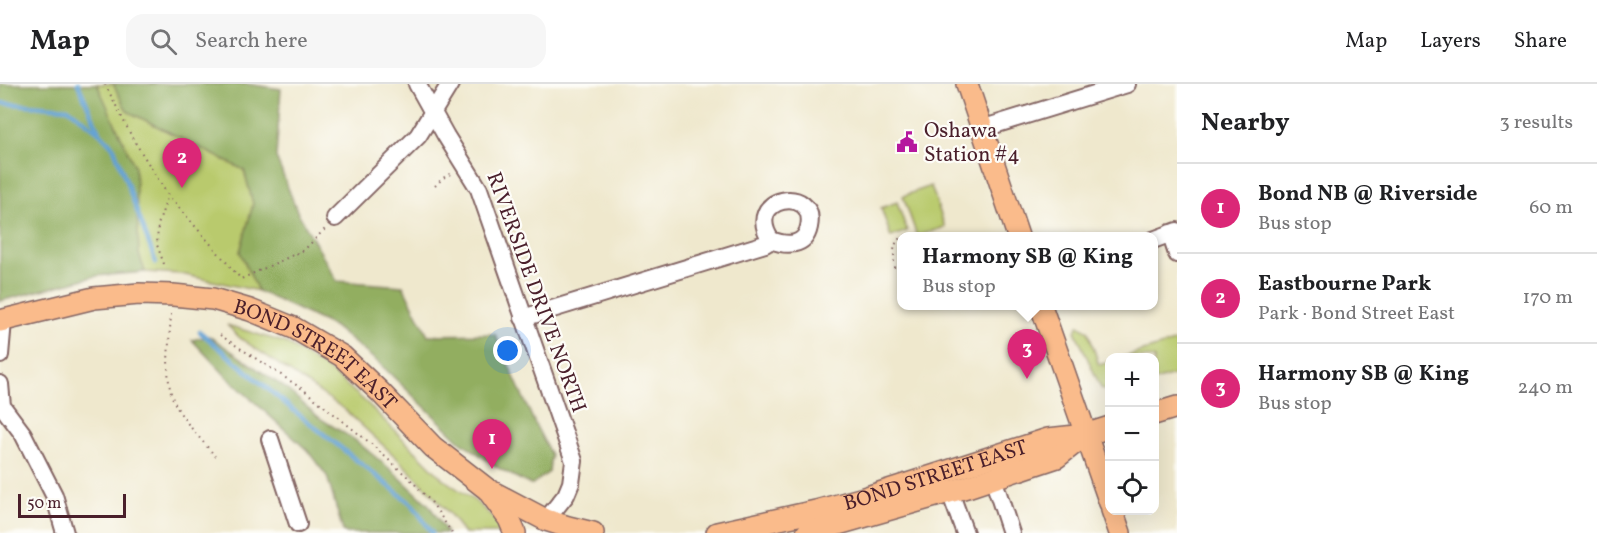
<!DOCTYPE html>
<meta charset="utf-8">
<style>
body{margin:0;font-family:Vollkorn,serif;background:#f6f6f6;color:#202124}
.controls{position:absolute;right:18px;bottom:18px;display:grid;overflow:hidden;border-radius:12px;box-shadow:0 6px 24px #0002}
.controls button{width:54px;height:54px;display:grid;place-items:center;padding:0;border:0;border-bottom:2px solid #e0e0e0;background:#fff;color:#202124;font:30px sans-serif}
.scale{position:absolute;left:18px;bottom:15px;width:108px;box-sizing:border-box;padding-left:6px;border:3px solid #4a1f2b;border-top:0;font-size:16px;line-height:21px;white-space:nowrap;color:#4a1f2b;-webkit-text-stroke:4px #fdfcf7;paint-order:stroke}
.you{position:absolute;left:508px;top:267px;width:21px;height:21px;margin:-15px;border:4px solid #fff;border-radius:50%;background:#1a73e8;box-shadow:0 0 0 9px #1a73e833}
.badge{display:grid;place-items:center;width:39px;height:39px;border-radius:50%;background:#db2777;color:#fff;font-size:20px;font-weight:700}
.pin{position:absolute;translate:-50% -50px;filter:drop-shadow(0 2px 3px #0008)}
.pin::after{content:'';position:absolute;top:32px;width:21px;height:18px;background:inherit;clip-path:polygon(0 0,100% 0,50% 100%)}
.popup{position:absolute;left:897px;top:148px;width:261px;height:78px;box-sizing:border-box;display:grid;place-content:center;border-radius:12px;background:#fff;filter:drop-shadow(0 2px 4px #0005);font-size:20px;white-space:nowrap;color:#757577}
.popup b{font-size:22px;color:#202124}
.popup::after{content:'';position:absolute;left:50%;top:100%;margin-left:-12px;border:12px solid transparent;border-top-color:#fff}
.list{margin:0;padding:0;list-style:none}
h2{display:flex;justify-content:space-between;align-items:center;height:78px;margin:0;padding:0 24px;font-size:26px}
h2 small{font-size:20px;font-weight:400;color:#757577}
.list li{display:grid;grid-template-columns:39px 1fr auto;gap:18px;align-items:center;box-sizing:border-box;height:90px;padding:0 24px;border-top:2px solid #e0e0e0}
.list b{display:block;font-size:22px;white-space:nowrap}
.list p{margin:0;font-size:20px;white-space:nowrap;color:#757577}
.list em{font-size:20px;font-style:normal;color:#757577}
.icon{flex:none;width:33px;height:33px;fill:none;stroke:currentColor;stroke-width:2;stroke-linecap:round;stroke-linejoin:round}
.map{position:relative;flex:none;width:1177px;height:449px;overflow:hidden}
header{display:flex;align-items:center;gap:36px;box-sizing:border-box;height:84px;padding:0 30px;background:#fff;border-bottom:2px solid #e0e0e0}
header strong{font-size:28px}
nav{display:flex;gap:33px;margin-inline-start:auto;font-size:21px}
.search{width:420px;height:54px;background:#f6f6f6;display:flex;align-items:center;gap:15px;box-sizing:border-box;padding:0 21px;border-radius:18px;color:#757577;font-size:22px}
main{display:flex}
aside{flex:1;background:#fff}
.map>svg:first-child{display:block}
.green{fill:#b9ca6d;stroke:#82744c;stroke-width:1.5}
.forest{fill:#92ae60;stroke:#6e6646;stroke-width:1.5}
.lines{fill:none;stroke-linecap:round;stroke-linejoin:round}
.stream{stroke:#60a0d3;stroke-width:4.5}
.minor-casing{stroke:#846564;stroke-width:20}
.major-casing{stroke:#846564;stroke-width:24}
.path{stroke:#846564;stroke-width:2;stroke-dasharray:1.5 4.5;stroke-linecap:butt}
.minor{stroke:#fff;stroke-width:16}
.major{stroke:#fabb8b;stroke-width:21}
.labels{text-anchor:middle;stroke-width:4.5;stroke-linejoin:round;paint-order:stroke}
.poi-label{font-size:21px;fill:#4a1f2b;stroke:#fdfcf7;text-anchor:start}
.street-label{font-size:21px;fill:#4a1f2b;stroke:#fdfcf7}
</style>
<header>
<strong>Map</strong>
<div class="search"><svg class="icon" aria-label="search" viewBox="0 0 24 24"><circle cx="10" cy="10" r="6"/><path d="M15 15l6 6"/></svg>Search here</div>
<nav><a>Map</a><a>Layers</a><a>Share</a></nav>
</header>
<main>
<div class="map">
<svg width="1177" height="449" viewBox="0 0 1177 449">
<rect width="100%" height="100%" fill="#fdfcf7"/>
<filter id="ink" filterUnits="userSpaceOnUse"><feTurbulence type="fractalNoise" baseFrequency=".0167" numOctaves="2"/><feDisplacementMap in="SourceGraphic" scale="12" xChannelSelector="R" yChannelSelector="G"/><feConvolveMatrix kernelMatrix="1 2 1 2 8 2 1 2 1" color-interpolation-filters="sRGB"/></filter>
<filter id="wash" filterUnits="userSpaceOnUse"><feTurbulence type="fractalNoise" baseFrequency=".008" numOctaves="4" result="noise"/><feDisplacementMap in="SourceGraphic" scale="24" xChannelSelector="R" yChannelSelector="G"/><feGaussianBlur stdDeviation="1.35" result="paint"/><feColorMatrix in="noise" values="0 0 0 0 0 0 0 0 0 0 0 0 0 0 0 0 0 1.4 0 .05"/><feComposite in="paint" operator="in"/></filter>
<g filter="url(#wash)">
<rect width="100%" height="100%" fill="#efe8cd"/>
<path class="green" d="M 60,0 L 116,0 L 127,27 L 244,86 L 254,120 L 240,168 L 258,207 L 181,190 L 145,188 L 108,89 Z
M 931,102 L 945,143 L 917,152 L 903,112 Z
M 897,118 L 907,147 L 891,153 L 881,124 Z
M 227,241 L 286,259 L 333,289 L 369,321 L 443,395 L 475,417 L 497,437 L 502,449 L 463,449 L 454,435 L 430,408 L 399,376 L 344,325 L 240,254 Z
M 1079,241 L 1088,247 L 1099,281 L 1109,278 L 1109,308 L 1101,304 L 1075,247 Z
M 1177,257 L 1177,290 L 1155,297 L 1154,274 L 1123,273 Z"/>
<path class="forest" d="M 0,0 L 97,0 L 135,83 L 139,170 L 145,188 L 96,192 L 0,217 Z
M 113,0 L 246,0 L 281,5 L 276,73 L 297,127 L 337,197 L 403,202 L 428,251 L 495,250 L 535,340 L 551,371 L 549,388 L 531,401 L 500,385 L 460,357 L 379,279 L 333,242 L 258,207 L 240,168 L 253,120 L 244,86 L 127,27 Z
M 209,252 L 284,303 L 321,335 L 355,356 L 396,390 L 429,421 L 447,449 L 347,449 L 343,447 L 327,392 L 307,366 L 226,292 L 192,256 Z"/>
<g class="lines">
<path class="stream" d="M 78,0 L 99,47
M 0,19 L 68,24 L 100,49 L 114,64 L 156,179
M 200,248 L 292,325 L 413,421 L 432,449"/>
</g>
</g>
<g filter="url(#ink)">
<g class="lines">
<defs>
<path id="minor" d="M 417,0 L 446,52 L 479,105 L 574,377 L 571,399 L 566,411 L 546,436
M 981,45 L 1127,0
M 335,134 L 418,52 L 450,0
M 1170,149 L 1177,170
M 1153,156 L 1177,147
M 523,234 L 765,160 L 771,156 C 742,112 818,100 809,143 C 805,163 786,162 771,156
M 0,271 L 3,237
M 0,300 L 2,322 L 23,350 L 54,411 L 65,449
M 270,355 L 298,440
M 993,394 L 1011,449
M 950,408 L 965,449"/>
<g id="major">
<path d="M 967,0 L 1018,152"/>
<path d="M 1041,222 L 1110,419"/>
<path id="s1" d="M 0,237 L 94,214 L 139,210 L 173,211 L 213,215 L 250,226 L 294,244 L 342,272 L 380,308 L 433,363 L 487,405 L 546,436 L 568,443 L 593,449"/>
<path d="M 1154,330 L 1177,323"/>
<path d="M 490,409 L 509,435 L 515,449"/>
<path d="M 1112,426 L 1120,449"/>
<path id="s2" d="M 717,449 L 816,427 L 864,414 L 1048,355 L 1085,351"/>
<path d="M 807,449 L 967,403 L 1057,373 L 1085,351 L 1110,343"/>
</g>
</defs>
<use href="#minor" class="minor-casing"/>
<use href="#major" class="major-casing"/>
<path class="path" d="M 105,0 L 133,55 L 168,111 L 241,195 L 304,166 L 325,145
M 435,102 L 443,94 L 452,89
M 905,152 L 911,150
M 164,180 L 157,161 L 158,141 L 168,111
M 894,184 L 894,166 L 897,156 L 901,154
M 171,230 C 170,253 164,293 173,315 C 180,334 202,356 215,372
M 220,251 L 304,306 L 369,358 L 412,397 L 432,419 L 452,449"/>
<use href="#minor" class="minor"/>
<use href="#major" class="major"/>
</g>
</g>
<defs>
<symbol id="civic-bare" viewBox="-9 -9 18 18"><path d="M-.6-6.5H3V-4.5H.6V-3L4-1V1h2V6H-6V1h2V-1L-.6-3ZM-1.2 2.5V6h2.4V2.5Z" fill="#b5179e" stroke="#fdfcf7" stroke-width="2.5" paint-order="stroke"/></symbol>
</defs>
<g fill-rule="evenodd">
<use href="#civic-bare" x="892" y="43" width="30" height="30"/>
</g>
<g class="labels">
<g class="poi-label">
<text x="924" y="53">Oshawa<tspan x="924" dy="24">Station #4</tspan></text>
</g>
<g class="street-label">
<text transform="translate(537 208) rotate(70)" y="7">RIVERSIDE DRIVE NORTH</text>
<text dy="7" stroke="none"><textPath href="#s1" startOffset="334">BOND STREET EAST</textPath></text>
<text dy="7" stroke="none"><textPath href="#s2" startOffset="226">BOND STREET EAST</textPath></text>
</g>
</g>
</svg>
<div class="controls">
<button>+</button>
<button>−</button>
<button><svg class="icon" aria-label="locate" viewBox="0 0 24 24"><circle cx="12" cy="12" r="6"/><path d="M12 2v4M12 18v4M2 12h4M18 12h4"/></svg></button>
</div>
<div class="scale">50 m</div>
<div class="you"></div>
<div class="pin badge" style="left:492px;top:385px">1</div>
<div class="pin badge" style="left:182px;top:104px">2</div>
<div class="pin badge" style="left:1027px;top:295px">3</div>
<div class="popup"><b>Harmony SB @ King</b>Bus stop</div>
</div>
<aside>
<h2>Nearby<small>3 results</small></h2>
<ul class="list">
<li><span class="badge">1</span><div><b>Bond NB @ Riverside</b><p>Bus stop</p></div><em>60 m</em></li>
<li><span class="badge">2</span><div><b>Eastbourne Park</b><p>Park · Bond Street East</p></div><em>170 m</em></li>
<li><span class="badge">3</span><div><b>Harmony SB @ King</b><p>Bus stop</p></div><em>240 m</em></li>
</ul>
</aside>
</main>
